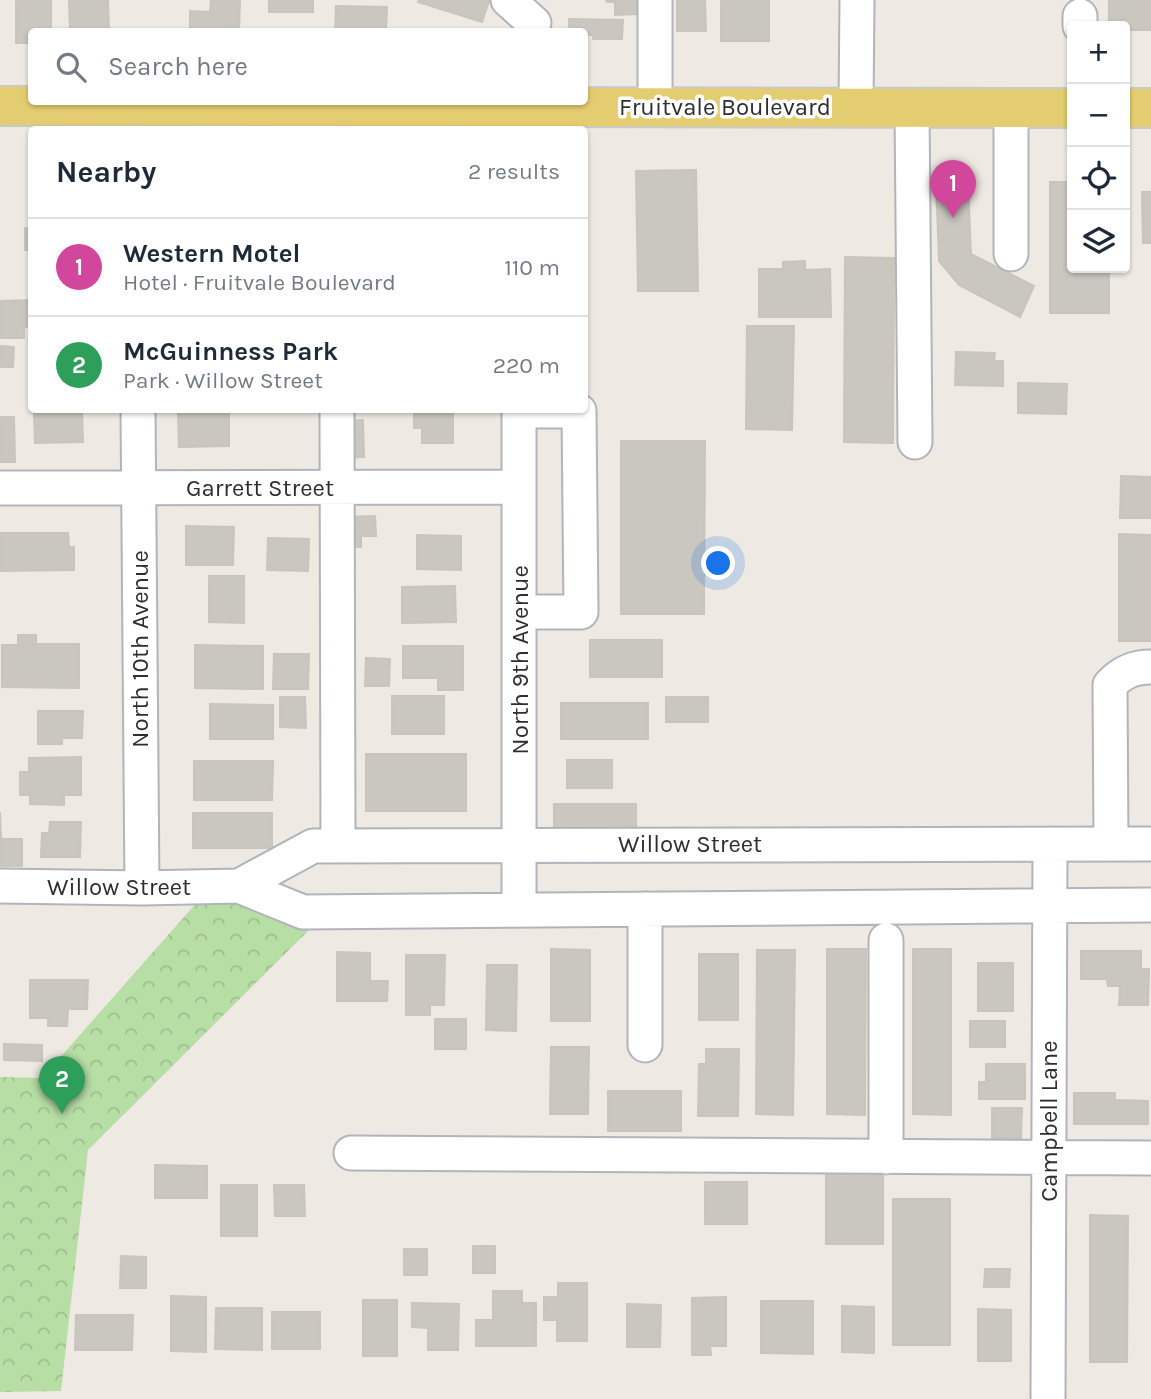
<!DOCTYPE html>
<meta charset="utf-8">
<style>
body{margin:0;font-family:Karla,sans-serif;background:#f6f6f7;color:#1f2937}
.controls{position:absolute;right:21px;top:21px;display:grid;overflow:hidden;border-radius:7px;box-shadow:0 2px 5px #0004}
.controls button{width:63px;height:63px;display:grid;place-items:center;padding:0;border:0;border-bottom:2px solid #e0e1e3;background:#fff;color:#1f2937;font:35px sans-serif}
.you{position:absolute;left:719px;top:564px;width:24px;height:24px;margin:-18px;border:5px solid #fff;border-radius:50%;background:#1a73e8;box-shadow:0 0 0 10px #1a73e833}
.badge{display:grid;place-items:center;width:46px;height:46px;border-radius:50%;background:#536ce9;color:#fff;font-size:23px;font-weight:700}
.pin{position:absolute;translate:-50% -58px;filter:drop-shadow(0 2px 4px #0008)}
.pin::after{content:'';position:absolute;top:37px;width:24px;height:21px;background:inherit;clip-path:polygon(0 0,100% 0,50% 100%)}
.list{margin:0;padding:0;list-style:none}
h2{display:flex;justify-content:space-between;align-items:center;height:91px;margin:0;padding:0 28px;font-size:30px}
h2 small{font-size:23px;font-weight:400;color:#747a83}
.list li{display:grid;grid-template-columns:46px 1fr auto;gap:21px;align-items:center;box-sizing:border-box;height:98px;padding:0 28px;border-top:2px solid #e0e1e3}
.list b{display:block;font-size:26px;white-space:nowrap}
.list p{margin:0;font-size:23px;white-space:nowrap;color:#747a83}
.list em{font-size:23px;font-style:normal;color:#747a83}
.icon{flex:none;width:38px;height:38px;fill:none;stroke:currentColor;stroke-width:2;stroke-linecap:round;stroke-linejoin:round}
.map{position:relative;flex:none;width:1151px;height:1399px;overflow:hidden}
.search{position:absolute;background:#fff;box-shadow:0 2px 5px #0004;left:28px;top:28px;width:560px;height:77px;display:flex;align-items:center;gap:18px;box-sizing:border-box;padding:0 24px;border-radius:7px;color:#747a83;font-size:26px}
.panel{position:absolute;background:#fff;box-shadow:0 2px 5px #0004;left:28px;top:126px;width:560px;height:287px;border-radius:7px}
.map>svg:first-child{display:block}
.park{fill:url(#park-crowns)}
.building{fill:#cac7c0;stroke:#c9c5bc;stroke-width:2}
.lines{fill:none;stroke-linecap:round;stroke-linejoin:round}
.minor-casing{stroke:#b2b4bc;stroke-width:37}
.major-casing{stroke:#c9c9c9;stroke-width:42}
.minor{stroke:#fff;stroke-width:33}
.major{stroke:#e4cc70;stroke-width:38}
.labels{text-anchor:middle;stroke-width:7;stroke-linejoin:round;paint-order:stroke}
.street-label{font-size:24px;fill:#2e2e2e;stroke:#fff}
</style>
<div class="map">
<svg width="1151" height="1399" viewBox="0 0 1151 1399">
<defs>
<pattern id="park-crowns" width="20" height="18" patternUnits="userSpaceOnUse" patternTransform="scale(1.75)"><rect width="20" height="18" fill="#b7dea5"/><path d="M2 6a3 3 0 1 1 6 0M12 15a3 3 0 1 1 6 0" fill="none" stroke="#9ebf8e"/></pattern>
</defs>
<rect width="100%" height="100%" fill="#eee9e2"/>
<path class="park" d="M 198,901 L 244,904 L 311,928 L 88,1150 L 61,1391 L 0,1392 L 0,1077 L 42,1078 Z"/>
<path class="building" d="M 16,0 L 51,0 L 51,32 L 32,32 L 32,43 L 16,43 Z
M 69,0 L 108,0 L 109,32 L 70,32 Z
M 211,0 L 240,0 L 239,32 L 190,32 L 190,11 L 210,12 Z
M 269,0 L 313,0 L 313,12 L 269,12 Z
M 419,0 L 487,0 L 489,1 L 482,22 L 418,2 Z
M 606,0 L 637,0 L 638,14 L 615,15 L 615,2 L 607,2 Z
M 677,0 L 705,0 L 706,31 L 677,31 Z
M 721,0 L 769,0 L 769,41 L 721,41 Z
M 1109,0 L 1151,0 L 1151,30 L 1125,30 L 1125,26 L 1109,26 Z
M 336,6 L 387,7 L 386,32 L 335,32 Z
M 569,19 L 623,20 L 622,39 L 593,39 L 593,35 L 584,35 L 584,32 L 569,32 Z
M 696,170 L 698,291 L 638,291 L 636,171 Z
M 936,182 L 968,182 L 971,254 L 1034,286 L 1020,317 L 959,285 L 939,261 Z
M 1050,182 L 1072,182 L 1072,268 L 1109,268 L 1109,313 L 1050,313 Z
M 1142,192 L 1151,192 L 1151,243 L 1143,243 Z
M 25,228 L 32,228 L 32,250 L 25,250 Z
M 845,257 L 894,258 L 893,443 L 844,442 Z
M 805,261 L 805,270 L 830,269 L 831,317 L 759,317 L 759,269 L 783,269 L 783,262 Z
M 32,300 L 32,327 L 24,327 L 24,338 L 0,338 L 0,301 Z
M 747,326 L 794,326 L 792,430 L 746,429 Z
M 0,346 L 14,347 L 13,367 L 0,367 Z
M 956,352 L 995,353 L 994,361 L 1003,361 L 1003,386 L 955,385 Z
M 1018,383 L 1067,384 L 1066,414 L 1018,413 Z
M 229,410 L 229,446 L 179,447 L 178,412 Z
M 414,410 L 453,410 L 453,443 L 422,443 L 422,428 L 414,428 Z
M 82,411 L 83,442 L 35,443 L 34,412 Z
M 0,417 L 14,417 L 15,462 L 0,462 Z
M 363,420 L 364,457 L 343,458 L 343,421 Z
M 621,441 L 705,441 L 704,614 L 621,614 Z
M 1121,476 L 1151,477 L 1151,518 L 1120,518 Z
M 375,516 L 376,536 L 361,536 L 361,547 L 343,547 L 343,517 Z
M 186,526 L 234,527 L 233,565 L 186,565 Z
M 0,533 L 68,533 L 69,547 L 74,547 L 74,570 L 0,571 Z
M 1119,534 L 1151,535 L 1151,641 L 1119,641 Z
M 417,535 L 461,536 L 461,570 L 417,569 Z
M 268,538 L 309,539 L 308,571 L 267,570 Z
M 209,576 L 244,576 L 244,623 L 209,622 Z
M 455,586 L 456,622 L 402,623 L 402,587 Z
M 18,635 L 36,635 L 36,644 L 79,644 L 79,688 L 2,687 L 2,645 L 18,645 Z
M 590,640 L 662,640 L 662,677 L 590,677 Z
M 195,645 L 263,646 L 263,689 L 195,688 Z
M 403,646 L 463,646 L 463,690 L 438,690 L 438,678 L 403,678 Z
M 274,654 L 309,654 L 308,689 L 273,689 Z
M 366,658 L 390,659 L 389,686 L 365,686 Z
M 392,696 L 444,696 L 444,734 L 392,734 Z
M 280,697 L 305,697 L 306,728 L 280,727 Z
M 666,697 L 708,697 L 708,722 L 666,722 Z
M 561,703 L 648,703 L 648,739 L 561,739 Z
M 210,704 L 273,705 L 273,739 L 210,739 Z
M 38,711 L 83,711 L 82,738 L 62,738 L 62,744 L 38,744 Z
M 366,754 L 466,754 L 466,811 L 366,811 Z
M 81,757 L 81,795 L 64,795 L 64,805 L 30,804 L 30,795 L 20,795 L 20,772 L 29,772 L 29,758 Z
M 567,760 L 612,760 L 612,788 L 567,788 Z
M 194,761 L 273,761 L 272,800 L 194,800 Z
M 554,804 L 636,804 L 636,828 L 554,828 Z
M 0,812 L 1,839 L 22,839 L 22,866 L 0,866 Z
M 193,813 L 272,813 L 272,848 L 193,848 Z
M 50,822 L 81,822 L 80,857 L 41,857 L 42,833 L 49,833 Z
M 551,949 L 590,950 L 590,1021 L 551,1021 Z
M 827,949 L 866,949 L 865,1115 L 827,1114 Z
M 913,949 L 951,949 L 951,1115 L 913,1114 Z
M 757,950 L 795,950 L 793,1115 L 756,1114 Z
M 1081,951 L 1141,951 L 1141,969 L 1149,969 L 1148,1005 L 1119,1005 L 1120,986 L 1108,986 L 1107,979 L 1081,979 Z
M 337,952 L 370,953 L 370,981 L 388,981 L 387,1001 L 337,1001 Z
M 699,954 L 738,954 L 738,1020 L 699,1020 Z
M 406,955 L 445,955 L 444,1005 L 430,1005 L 430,1015 L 406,1015 Z
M 978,963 L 1013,963 L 1013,1011 L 978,1011 Z
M 487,965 L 517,965 L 516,1031 L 486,1030 Z
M 30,980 L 88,980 L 87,1009 L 68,1009 L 67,1026 L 48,1026 L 48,1018 L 30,1018 Z
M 435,1019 L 466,1019 L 466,1049 L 435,1049 Z
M 970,1021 L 1005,1021 L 1005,1047 L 970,1047 Z
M 4,1044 L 42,1045 L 42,1061 L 4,1060 Z
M 551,1047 L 589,1047 L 588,1114 L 550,1114 Z
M 706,1049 L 739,1049 L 738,1116 L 698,1116 L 699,1064 L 706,1064 Z
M 986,1064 L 1025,1064 L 1025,1099 L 979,1099 L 979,1082 L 986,1082 Z
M 608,1091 L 681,1091 L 681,1131 L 608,1131 Z
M 1074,1093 L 1115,1093 L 1115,1100 L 1148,1101 L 1148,1124 L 1074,1124 Z
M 992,1108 L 1022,1108 L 1021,1138 L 992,1138 Z
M 155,1165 L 207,1166 L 207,1198 L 155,1198 Z
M 826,1172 L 883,1172 L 883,1244 L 826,1244 Z
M 705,1182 L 747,1182 L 747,1224 L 705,1224 Z
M 221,1185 L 257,1185 L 257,1236 L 221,1236 Z
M 274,1185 L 304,1185 L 305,1216 L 275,1216 Z
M 893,1199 L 950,1199 L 950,1345 L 893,1345 Z
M 1090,1215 L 1128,1216 L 1127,1362 L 1090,1362 Z
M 473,1246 L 495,1246 L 495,1273 L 473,1273 Z
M 404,1249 L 427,1249 L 427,1275 L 404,1275 Z
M 121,1256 L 146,1257 L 146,1288 L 120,1288 Z
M 985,1269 L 1010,1269 L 1009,1287 L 984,1287 Z
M 558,1283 L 587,1283 L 587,1341 L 557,1341 L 557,1320 L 544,1320 L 544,1297 L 558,1297 Z
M 493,1291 L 522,1291 L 522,1303 L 536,1303 L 536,1346 L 476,1346 L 476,1320 L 493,1320 Z
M 171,1296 L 206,1297 L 206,1352 L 171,1351 Z
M 726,1297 L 726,1346 L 710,1346 L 711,1355 L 692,1355 L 692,1298 Z
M 363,1300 L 397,1300 L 397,1356 L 363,1356 Z
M 761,1301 L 813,1301 L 813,1354 L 761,1353 Z
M 412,1303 L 459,1304 L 458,1350 L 428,1350 L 428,1328 L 412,1327 Z
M 627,1304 L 661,1305 L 660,1347 L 627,1347 Z
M 842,1306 L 874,1307 L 874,1353 L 842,1352 Z
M 216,1308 L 262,1308 L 262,1350 L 215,1349 Z
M 978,1309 L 1011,1310 L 1011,1361 L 978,1361 Z
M 272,1312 L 320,1312 L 320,1349 L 272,1349 Z
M 76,1315 L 133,1315 L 132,1350 L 75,1350 Z"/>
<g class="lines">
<defs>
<path id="minor" d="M 508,0 L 534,23
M 1080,16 L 1080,26
M 856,107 L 857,0
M 655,108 L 655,0
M 912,108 L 915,442
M 1011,108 L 1011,254
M 138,410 L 142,888
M 337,410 L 338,845
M 519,411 L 579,411 L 581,612 L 520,612
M 0,488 L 519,487
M 1111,844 L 1110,685 C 1122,672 1134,667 1151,667
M 0,886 L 142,888 L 239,886 L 303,912 L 1151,905
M 239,886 L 313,846 L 1151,844
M 645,909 L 645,1045
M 519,910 L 519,410
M 886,940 L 886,1157
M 351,1153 L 1151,1158
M 1048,1399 L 1050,844"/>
<path id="major" d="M 0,106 L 1072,108
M 1125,108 L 1151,108"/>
</defs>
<use href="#minor" class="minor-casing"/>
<use href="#major" class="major-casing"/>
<use href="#minor" class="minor"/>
<use href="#major" class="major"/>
</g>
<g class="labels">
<g class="street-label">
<text x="725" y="115">Fruitvale Boulevard</text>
<text x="260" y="496">Garrett Street</text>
<text transform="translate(140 649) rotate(-90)" y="8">North 10th Avenue</text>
<text transform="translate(520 660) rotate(-90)" y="8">North 9th Avenue</text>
<text x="690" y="852">Willow Street</text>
<text x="119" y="895">Willow Street</text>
<text transform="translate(1049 1121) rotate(-90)" y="8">Campbell Lane</text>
</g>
</g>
</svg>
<div class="controls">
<button>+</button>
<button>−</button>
<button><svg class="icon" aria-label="locate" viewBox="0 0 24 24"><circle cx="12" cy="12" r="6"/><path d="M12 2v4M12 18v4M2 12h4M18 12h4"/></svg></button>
<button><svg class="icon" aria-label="layers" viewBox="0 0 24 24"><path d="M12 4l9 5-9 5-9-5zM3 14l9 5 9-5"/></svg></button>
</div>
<div class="you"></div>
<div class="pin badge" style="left:953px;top:218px;background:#d1479c">1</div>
<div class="pin badge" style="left:62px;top:1114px;background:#2e9e5b">2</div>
<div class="search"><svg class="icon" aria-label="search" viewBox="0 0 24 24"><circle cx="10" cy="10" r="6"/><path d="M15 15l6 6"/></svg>Search here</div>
<section class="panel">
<h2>Nearby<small>2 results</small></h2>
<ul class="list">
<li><span class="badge" style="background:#d1479c">1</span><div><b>Western Motel</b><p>Hotel · Fruitvale Boulevard</p></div><em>110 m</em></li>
<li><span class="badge" style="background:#2e9e5b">2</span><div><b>McGuinness Park</b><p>Park · Willow Street</p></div><em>220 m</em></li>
</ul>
</section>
</div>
